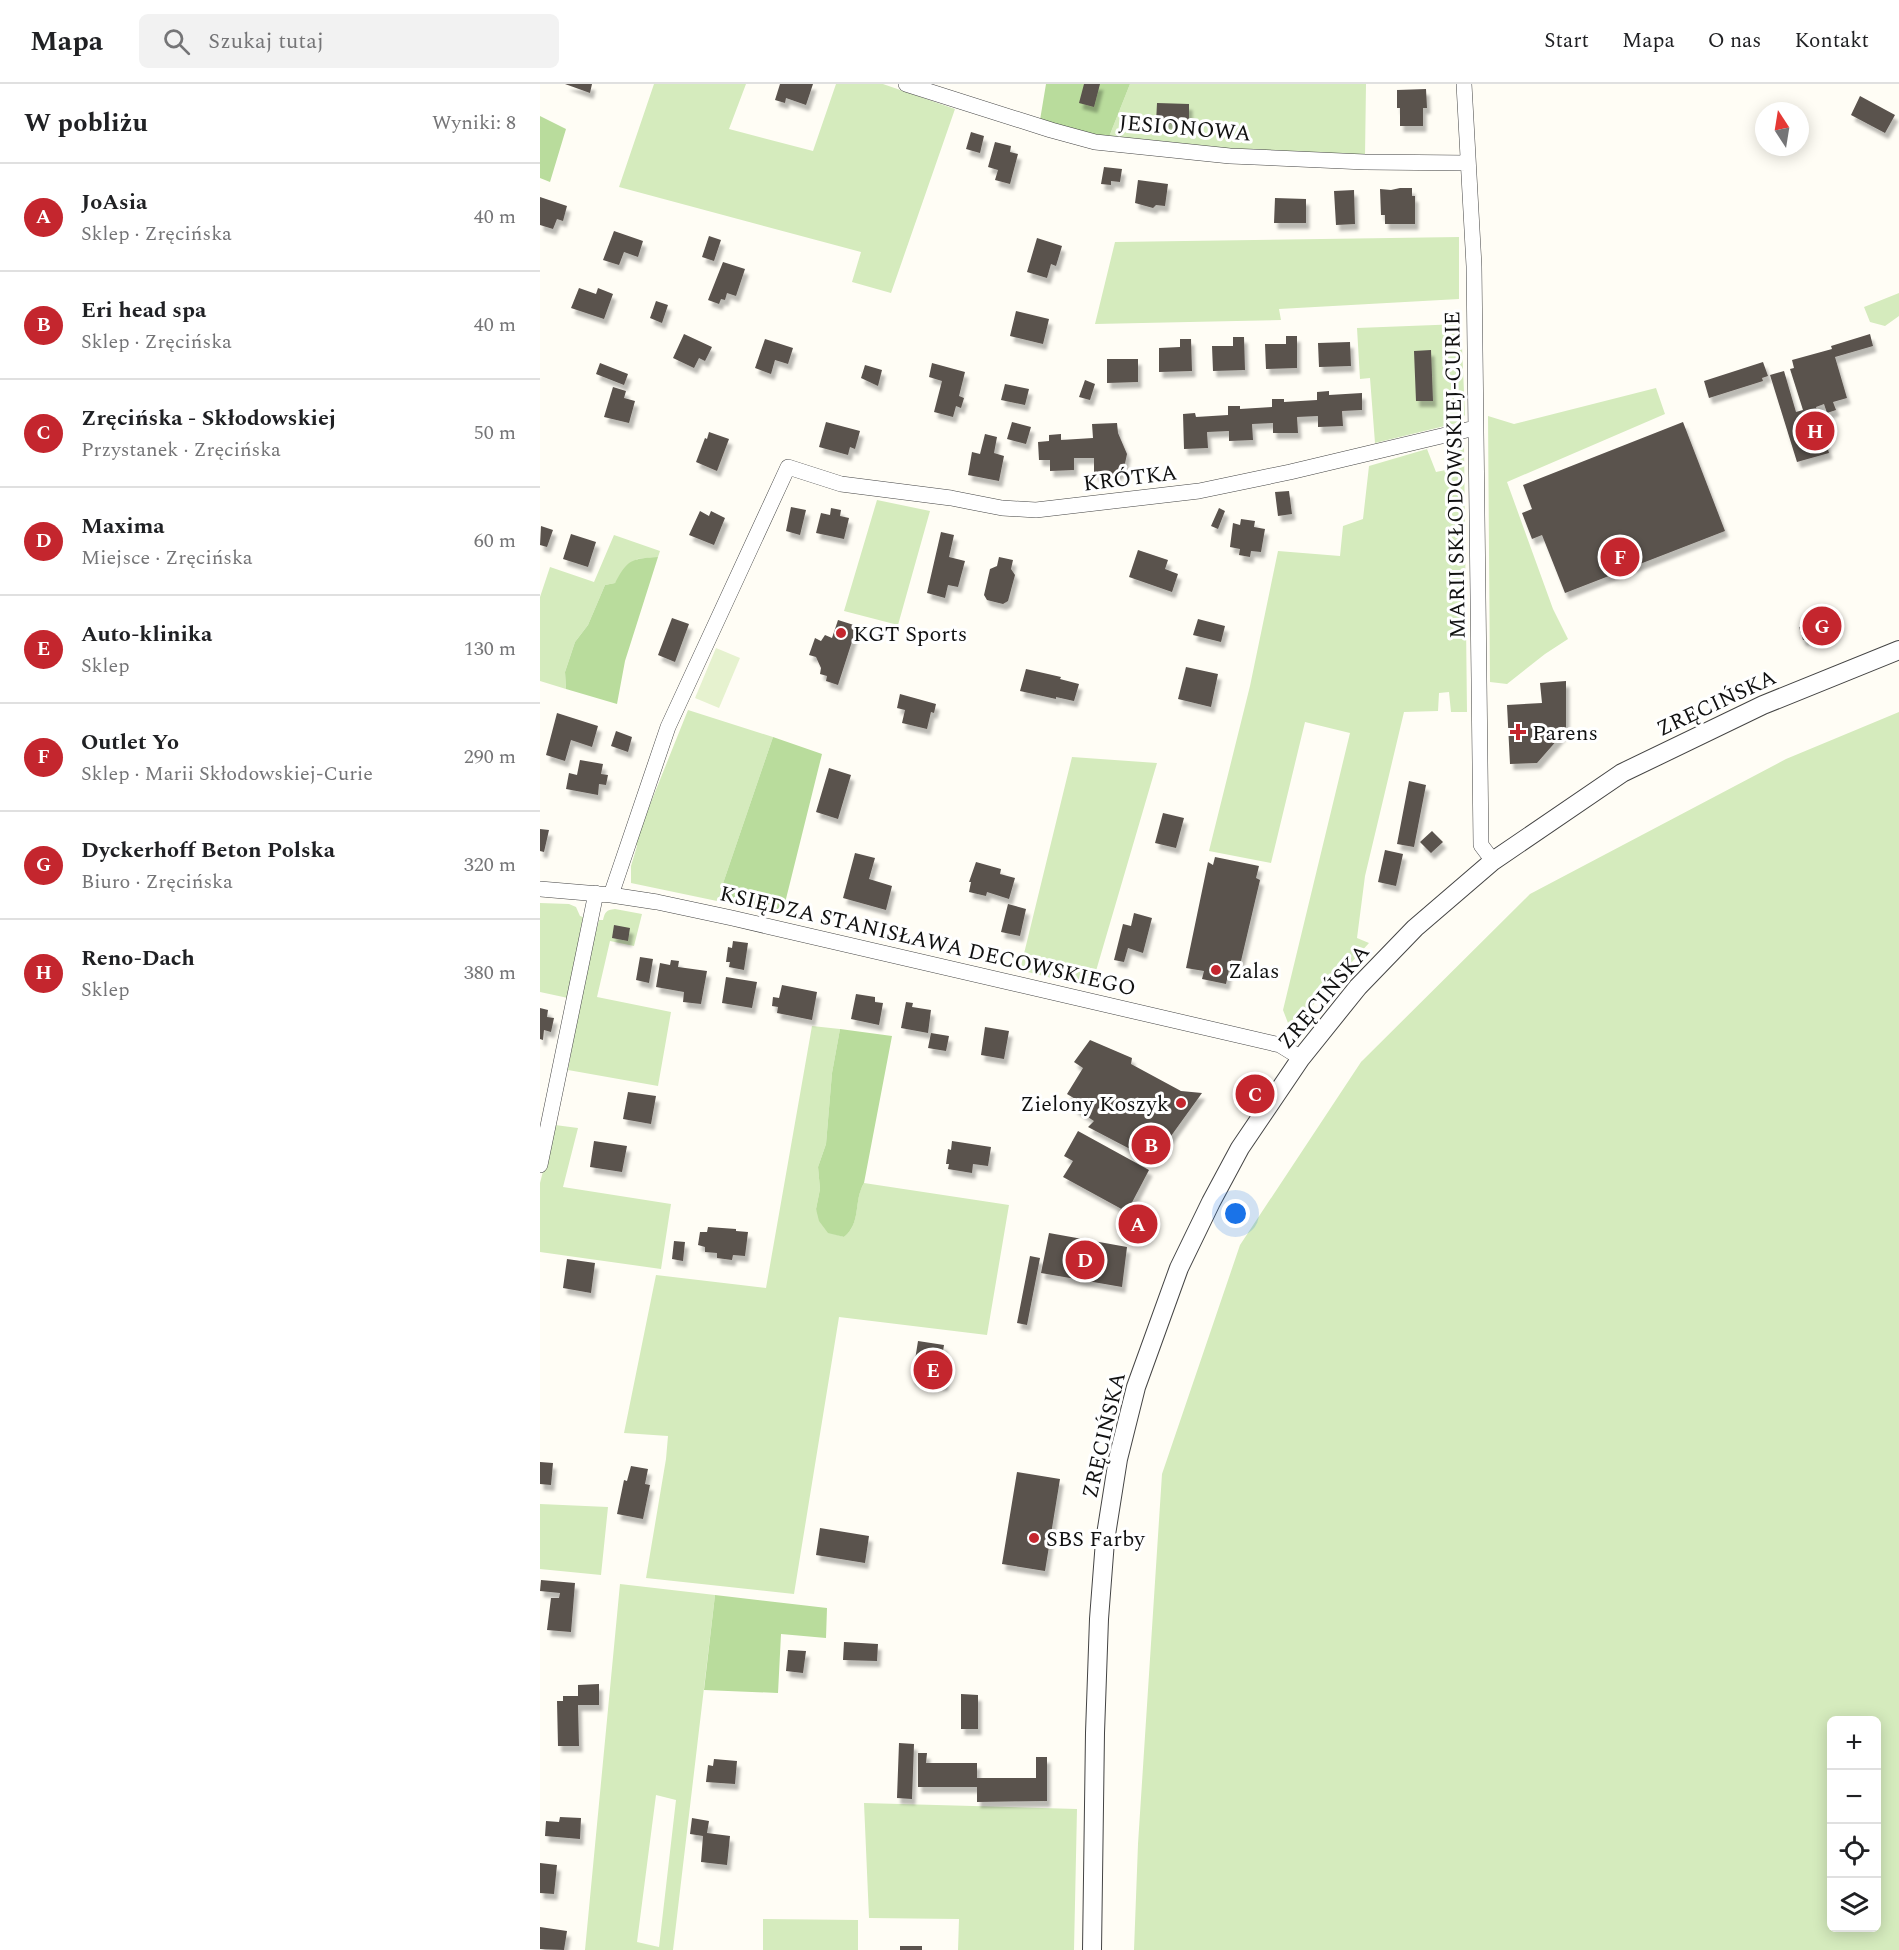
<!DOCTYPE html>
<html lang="pl">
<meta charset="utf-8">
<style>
body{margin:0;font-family:Spectral,serif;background:#f2f2f2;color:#202124}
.controls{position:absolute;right:18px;bottom:18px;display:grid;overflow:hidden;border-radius:9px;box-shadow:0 3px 15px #0003}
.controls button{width:54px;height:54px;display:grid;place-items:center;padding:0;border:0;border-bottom:2px solid #e0e0e0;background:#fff;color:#202124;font:30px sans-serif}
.compass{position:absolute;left:1215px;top:18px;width:54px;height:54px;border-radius:50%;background:#fff;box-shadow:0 3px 15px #0003;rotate:348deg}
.you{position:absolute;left:696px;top:1130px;width:21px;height:21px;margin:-15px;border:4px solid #fff;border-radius:50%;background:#1a73e8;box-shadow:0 0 0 9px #1a73e833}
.badge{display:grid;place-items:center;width:39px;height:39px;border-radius:50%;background:#c4262e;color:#fff;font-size:20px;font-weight:700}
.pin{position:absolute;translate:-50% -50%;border:3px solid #fff;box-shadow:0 2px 6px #0006}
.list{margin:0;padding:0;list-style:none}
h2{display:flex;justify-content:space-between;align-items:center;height:78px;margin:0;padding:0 24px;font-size:26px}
h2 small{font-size:20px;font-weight:400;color:#757577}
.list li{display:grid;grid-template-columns:39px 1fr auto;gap:18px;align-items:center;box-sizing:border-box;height:108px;padding:0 24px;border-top:2px solid #e0e0e0}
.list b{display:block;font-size:22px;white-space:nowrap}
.list p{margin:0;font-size:20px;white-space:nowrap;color:#757577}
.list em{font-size:20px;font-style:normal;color:#757577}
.icon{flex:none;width:33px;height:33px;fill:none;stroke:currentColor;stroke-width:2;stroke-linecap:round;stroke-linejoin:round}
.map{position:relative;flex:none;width:1359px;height:1866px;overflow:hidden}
header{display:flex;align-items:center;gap:36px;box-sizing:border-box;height:84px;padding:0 30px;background:#fff;border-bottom:2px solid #e0e0e0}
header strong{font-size:28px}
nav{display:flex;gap:33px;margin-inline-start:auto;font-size:21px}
.search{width:420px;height:54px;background:#f2f2f2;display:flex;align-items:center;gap:15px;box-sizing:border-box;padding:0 21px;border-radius:9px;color:#757577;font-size:22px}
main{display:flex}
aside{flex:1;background:#fff}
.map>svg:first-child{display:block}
.green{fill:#d5ebbd;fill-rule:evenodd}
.forest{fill:#b9dc9c}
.pitch{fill:#e6f2cf}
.building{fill:#5a524d;filter:url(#shadow)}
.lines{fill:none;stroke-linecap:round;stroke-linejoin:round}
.minor-casing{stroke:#444;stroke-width:16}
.tertiary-casing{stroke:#444;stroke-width:20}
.minor{stroke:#fff;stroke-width:15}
.tertiary{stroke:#fff;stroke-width:18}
.poi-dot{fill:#c4262e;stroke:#fff;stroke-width:2}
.labels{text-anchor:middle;stroke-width:6;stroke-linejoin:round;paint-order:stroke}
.street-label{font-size:22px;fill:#111;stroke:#fff}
.poi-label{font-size:22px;fill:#111;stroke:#fff;text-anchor:start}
</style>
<header>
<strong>Mapa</strong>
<div class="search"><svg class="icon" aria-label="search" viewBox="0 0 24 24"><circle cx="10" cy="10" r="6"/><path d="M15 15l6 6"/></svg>Szukaj tutaj</div>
<nav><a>Start</a><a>Mapa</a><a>O nas</a><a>Kontakt</a></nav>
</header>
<main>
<aside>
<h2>W pobliżu<small>Wyniki: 8</small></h2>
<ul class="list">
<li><span class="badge">A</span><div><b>JoAsia</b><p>Sklep · Zręcińska</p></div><em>40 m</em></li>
<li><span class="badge">B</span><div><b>Eri head spa</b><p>Sklep · Zręcińska</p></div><em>40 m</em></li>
<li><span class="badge">C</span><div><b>Zręcińska - Skłodowskiej</b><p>Przystanek · Zręcińska</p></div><em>50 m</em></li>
<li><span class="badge">D</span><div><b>Maxima</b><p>Miejsce · Zręcińska</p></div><em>60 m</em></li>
<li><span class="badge">E</span><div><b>Auto-klinika</b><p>Sklep</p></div><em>130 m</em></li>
<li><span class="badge">F</span><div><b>Outlet Yo</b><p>Sklep · Marii Skłodowskiej-Curie</p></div><em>290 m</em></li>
<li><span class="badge">G</span><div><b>Dyckerhoff Beton Polska</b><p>Biuro · Zręcińska</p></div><em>320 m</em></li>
<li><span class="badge">H</span><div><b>Reno-Dach</b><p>Sklep</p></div><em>380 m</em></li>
</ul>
</aside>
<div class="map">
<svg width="1359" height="1866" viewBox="0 0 1359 1866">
<defs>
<filter id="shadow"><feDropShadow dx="3.5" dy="6" stdDeviation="1.5" flood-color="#0004"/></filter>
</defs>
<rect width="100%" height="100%" fill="#fffdf5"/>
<path class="green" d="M 114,0 L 206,0 L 189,45 L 273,67 L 296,0 L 343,0 L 415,25 L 351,209 L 312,198 L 321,168 L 79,103 Z
M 590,0 L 826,0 L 825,72 L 693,65 L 569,53 Z
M 919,153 L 919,215 L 739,225 L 741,236 L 555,240 L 575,158 Z
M 1359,209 L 1359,232 L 1345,242 L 1330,238 L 1324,223 Z
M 921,240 L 925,331 L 917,339 L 835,359 L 830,294 L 820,295 L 817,244 Z
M 1116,304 L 1125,330 L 967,398 L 1013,525 L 1028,555 L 1005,570 L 967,600 L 950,598 L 948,332 L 974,340 Z
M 924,359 L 927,628 L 911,628 L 909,608 L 899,609 L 898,627 L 864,628 L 825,792 L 817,854 L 829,859 L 764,931 L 748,939 L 743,926 L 810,649 L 765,638 L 731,779 L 669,767 L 710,602 L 738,467 L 800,472 L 803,442 L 823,435 L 829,382 L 887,365 L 896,388 L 915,384 L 914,368 L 906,360 Z
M 337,416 L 390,427 L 358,541 L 304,527 Z
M 74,451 L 120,467 L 118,473 L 97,475 L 75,499 L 65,501 L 48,541 L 35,558 L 25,588 L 26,605 L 0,597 L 0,513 L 10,483 L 54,498 Z
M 148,626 L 233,653 L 177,817 L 91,799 L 91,782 L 97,762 L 95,758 Z
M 1359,628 L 1359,1866 L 594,1866 L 598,1760 L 622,1390 L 700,1161 L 821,978 L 990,810 L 1246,675 ZM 1292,1636 L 1336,1636 L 1336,1844 L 1292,1844 Z
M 532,673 L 617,679 L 551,904 L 480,886 Z
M 0,819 L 29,820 L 36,823 L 40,832 L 43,833 L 28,914 L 0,908 Z
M 75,825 L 102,830 L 94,862 L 70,857 L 57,913 L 131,928 L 118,1002 L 28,986 L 46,884 L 59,836 L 63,836 C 65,828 66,826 75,825 Z
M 272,942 L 300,945 L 292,989 L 286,1060 L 278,1083 L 280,1105 L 276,1125 L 288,1148 L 304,1153 C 322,1138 313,1117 324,1099 L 469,1121 L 447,1251 L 299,1233 L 254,1510 L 106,1494 L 126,1375 L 128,1352 L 84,1349 L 116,1191 L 226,1204 Z
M 15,1041 L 38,1044 L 23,1103 L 131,1120 L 121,1185 L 0,1168 L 0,1099 Z
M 0,1420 L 68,1423 L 61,1491 L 0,1485 Z
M 80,1500 L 175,1511 L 133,1866 L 45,1866 ZM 116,1711 L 136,1716 L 119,1863 L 97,1858 Z
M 324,1719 L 537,1725 L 534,1866 L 418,1866 L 419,1835 L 329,1834 Z
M 223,1835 L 318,1836 L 318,1866 L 223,1866 Z"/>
<path class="forest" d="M 506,0 L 590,0 L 569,53 L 544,50 L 500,36 Z
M 0,32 L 26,45 L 10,98 L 0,94 Z
M 118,473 L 85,577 L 77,620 L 26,605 L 25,588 L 35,558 L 48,541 L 65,501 L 75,499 C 88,475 91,475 118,473 Z
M 233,653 L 282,670 L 242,831 L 177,817 Z
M 300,945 L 352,952 L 324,1099 C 313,1118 322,1138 304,1153 L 288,1149 L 279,1137 L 276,1125 L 280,1105 L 278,1083 L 286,1060 L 292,989 Z
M 175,1511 L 287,1524 L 286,1554 L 241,1550 L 238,1609 L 164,1606 Z"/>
<path class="pitch" d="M 176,564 L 200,574 L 179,624 L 155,614 Z"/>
<path class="building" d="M 25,0 L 52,0 L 50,9 Z
M 240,0 L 273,0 L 266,21 L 246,14 L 245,19 L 235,16 Z
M 544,0 L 560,0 L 554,23 L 539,19 Z
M 886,5 L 887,24 L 883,24 L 883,42 L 860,42 L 860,24 L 857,24 L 857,6 Z
M 1320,12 L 1355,31 L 1345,49 L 1311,31 Z
M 617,19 L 649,20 L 649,40 L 616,39 Z
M 431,48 L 444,52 L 440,69 L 426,65 Z
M 455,58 L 471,62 L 470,68 L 478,70 L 470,100 L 455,96 L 458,86 L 448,83 Z
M 564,83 L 582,85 L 580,98 L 571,97 L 571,101 L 561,100 Z
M 598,96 L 628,100 L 625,122 L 616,121 L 613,124 L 595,119 Z
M 860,104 L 872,104 L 872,112 L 875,112 L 875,140 L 845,140 L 845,131 L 841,131 L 840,105 L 851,106 Z
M 814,106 L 815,140 L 796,141 L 794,107 Z
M 0,113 L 27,122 L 23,137 L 17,135 L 13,145 L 0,141 Z
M 735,114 L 766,115 L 766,139 L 734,139 Z
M 74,147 L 103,157 L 98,173 L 84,168 L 79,181 L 63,176 Z
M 169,152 L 181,156 L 174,177 L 162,173 Z
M 497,154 L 522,162 L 516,182 L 511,180 L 507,194 L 487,188 Z
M 183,178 L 205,185 L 196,212 L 187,209 L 185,216 L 181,215 L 179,220 L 168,216 Z
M 39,204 L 56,210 L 58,204 L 73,210 L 64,235 L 31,224 Z
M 116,217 L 128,221 L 122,239 L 110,234 Z
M 476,227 L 509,235 L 503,260 L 470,252 Z
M 144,250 L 172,263 L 165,277 L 159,274 L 154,284 L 133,274 Z
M 1330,250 L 1333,262 L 1295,273 L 1307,314 L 1293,318 L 1296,326 L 1287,329 L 1284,320 L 1276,323 L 1289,369 L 1257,378 L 1230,291 L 1244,287 L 1256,328 L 1263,326 L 1250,285 L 1254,284 L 1252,276 L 1292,265 L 1291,262 Z
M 746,252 L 757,252 L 757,284 L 726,285 L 725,260 L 746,260 Z
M 693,253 L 704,253 L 705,286 L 673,287 L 672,262 L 693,262 Z
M 225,255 L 253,264 L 248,280 L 235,276 L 231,290 L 215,284 Z
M 640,255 L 651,255 L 652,287 L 619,288 L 619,264 L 640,263 Z
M 810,258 L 811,282 L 779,283 L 778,259 Z
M 891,266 L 893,317 L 876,317 L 874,267 Z
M 567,275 L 598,275 L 598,298 L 567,299 Z
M 1223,278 L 1228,292 L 1222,294 L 1223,297 L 1169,314 L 1164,297 Z
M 60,279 L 88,290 L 84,301 L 56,290 Z
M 392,279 L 425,288 L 419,312 L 424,314 L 421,324 L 416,322 L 413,333 L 394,328 L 402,297 L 389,293 Z
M 325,281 L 342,286 L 338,302 L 321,294 Z
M 545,296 L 555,300 L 550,316 L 539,313 Z
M 465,300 L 489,305 L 485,321 L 461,316 Z
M 73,303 L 86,307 L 84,314 L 95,317 L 89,339 L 64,333 Z
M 789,307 L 789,311 L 822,309 L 822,326 L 802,327 L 803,342 L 778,343 L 778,332 L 757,333 L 758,349 L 733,349 L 733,339 L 712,340 L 713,356 L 689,357 L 689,347 L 667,348 L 668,364 L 644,365 L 643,330 L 655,329 L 656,333 L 688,331 L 688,322 L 700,322 L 700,325 L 732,323 L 732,315 L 744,315 L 744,318 L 777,316 L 777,308 Z
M 286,338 L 320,347 L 315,365 L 310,363 L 308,371 L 279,363 Z
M 472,338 L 491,343 L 486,360 L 467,355 Z
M 1143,338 L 1185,447 L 1025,509 L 1002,451 L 992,455 L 982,429 L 992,425 L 983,401 Z
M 577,339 L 578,349 L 587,370 L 584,384 L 577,391 L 569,394 L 554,390 L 554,374 L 534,374 L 534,386 L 510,387 L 510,376 L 499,376 L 498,358 L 509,357 L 509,351 L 521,350 L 521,356 L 553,354 L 552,340 Z
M 169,348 L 189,355 L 177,387 L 156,378 L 165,354 L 167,355 Z
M 445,350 L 457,353 L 454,369 L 464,372 L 459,397 L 428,391 L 432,368 L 440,370 Z
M 749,407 L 752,430 L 738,432 L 735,408 Z
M 251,423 L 266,426 L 260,451 L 246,447 Z
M 291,424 L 301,426 L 300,432 L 309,434 L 304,455 L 276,449 L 281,429 L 290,431 Z
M 679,424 L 685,427 L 678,445 L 671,442 Z
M 160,427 L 169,432 L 171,427 L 185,434 L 174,461 L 149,451 Z
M 701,435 L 715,437 L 714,443 L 725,445 L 721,468 L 711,467 L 710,473 L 699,471 L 700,465 L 690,463 L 693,439 L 700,441 Z
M 1,442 L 13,446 L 7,463 L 0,461 Z
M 401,448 L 414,451 L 409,473 L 425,477 L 418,503 L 408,501 L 405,514 L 387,509 Z
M 31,450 L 56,458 L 48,483 L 23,475 Z
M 598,466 L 628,476 L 625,485 L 638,490 L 632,508 L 589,493 Z
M 459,473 L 473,476 L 471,485 L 475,491 L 468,517 L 463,520 L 447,516 L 444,511 L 450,485 L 457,482 Z
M 132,534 L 149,540 L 135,578 L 118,571 Z
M 1289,534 L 1293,546 L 1263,556 L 1259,543 Z
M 658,535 L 685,542 L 681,558 L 653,551 Z
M 298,536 L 317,542 L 298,601 L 286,597 L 287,592 L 280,590 L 281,584 L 276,573 L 269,571 L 275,554 L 281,557 L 285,551 L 292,554 Z
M 646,583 L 678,590 L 671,623 L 638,615 Z
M 486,585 L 521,593 L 520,595 L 539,600 L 534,617 L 516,613 L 516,615 L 480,607 Z
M 1026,597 L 1026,646 L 997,679 L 970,680 L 967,621 L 1002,619 L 1000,599 Z
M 360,610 L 396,620 L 394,629 L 391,628 L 387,645 L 362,639 L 365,626 L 357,624 Z
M 17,629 L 58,642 L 52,663 L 31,656 L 25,677 L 6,671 Z
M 76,647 L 92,653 L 88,668 L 71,662 Z
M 40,676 L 63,680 L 61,690 L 68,691 L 66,701 L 59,700 L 58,711 L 26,705 L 29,689 L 37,691 Z
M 289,684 L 311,691 L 298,735 L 276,728 Z
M 869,697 L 886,701 L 874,763 L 857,760 Z
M 623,729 L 644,734 L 636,764 L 615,759 Z
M 0,745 L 9,746 L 4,768 L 0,767 Z
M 892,747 L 903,758 L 891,769 L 880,758 Z
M 845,766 L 863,770 L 856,802 L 838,798 Z
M 315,769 L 335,774 L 329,795 L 352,802 L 346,826 L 303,814 Z
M 675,773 L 719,782 L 716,794 L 720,796 L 701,877 L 691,876 L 686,900 L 662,895 L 664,887 L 646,884 L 668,778 L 673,781 Z
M 436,778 L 461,785 L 460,790 L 475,794 L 469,815 L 447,808 L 446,812 L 429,808 L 431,798 L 429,798 Z
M 468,820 L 486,825 L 480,852 L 461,848 Z
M 594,829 L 612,834 L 603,869 L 588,864 L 584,878 L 574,876 L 583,840 L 591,842 Z
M 74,841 L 90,844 L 88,857 L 72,854 Z
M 193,857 L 208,859 L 204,886 L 189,883 L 190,878 L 186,878 L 188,863 L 192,864 Z
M 100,873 L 113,875 L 109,899 L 96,896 Z
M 131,876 L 139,877 L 138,883 L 167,887 L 161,920 L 143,918 L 144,908 L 116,903 L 120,879 L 130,881 Z
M 186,893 L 217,898 L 212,924 L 182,919 Z
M 242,901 L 277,908 L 272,936 L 237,929 L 238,923 L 232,922 L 233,913 L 239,914 Z
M 316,910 L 335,913 L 335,918 L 343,919 L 339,941 L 311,935 Z
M 366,918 L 373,919 L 372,923 L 391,926 L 388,949 L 361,944 Z
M 0,924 L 8,926 L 7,933 L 14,934 L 11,948 L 4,946 L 3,956 L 0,955 Z
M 445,943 L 469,947 L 464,975 L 441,971 Z
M 391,949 L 409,952 L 406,967 L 388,964 Z
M 550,956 L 592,974 L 591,980 L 641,1007 L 662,1009 L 613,1077 L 548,1043 L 554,1037 L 534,1024 L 537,1016 L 527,1010 L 543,984 L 534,978 Z
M 88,1008 L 116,1012 L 111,1040 L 83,1035 Z
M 538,1047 L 609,1086 L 587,1128 L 523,1093 L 533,1077 L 524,1072 Z
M 54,1057 L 87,1062 L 82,1088 L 50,1083 Z
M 412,1057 L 451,1063 L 448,1082 L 433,1080 L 432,1089 L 408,1085 L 409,1080 L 406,1080 L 408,1065 L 411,1066 Z
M 168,1143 L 196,1145 L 196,1147 L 208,1148 L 205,1172 L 193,1171 L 192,1176 L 177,1174 L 177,1169 L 165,1168 L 165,1163 L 158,1161 L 160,1148 L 167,1148 Z
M 509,1149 L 587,1163 L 582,1203 L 501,1189 Z
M 134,1157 L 145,1158 L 143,1177 L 132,1175 Z
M 490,1172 L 500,1174 L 487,1241 L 477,1239 Z
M 27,1175 L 55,1179 L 51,1209 L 23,1204 Z
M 378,1257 L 404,1261 L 399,1292 L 405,1295 L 404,1301 L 372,1295 Z
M 0,1378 L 13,1379 L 11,1401 L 0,1400 Z
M 91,1382 L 108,1385 L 105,1400 L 110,1401 L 103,1435 L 77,1430 L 84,1396 L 87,1397 Z
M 477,1388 L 520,1395 L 505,1487 L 462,1480 Z
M 280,1444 L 329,1452 L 325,1479 L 276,1471 Z
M 1,1496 L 35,1499 L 31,1548 L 7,1546 L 11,1514 L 19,1514 L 20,1509 L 0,1507 Z
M 304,1558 L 338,1560 L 337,1577 L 303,1576 Z
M 248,1566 L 266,1567 L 263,1589 L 246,1587 Z
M 59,1600 L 59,1621 L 38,1621 L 39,1662 L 18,1662 L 17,1617 L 23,1617 L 23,1612 L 38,1612 L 38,1601 Z
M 421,1610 L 438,1611 L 438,1645 L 421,1645 Z
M 359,1659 L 374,1660 L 372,1715 L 357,1714 Z
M 378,1669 L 387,1669 L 386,1679 L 437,1679 L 437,1694 L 496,1694 L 496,1673 L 507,1673 L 507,1717 L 437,1718 L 437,1703 L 378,1703 Z
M 174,1675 L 197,1677 L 195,1700 L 166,1698 L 168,1681 L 173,1682 Z
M 20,1733 L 41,1734 L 40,1755 L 5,1752 L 6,1737 L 19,1738 Z
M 152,1734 L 169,1737 L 167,1749 L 190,1752 L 187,1781 L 161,1778 L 163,1752 L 150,1750 Z
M 0,1779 L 17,1781 L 14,1810 L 0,1809 Z
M 0,1843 L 27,1847 L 24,1866 L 0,1865 Z
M 360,1862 L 382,1862 L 382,1866 L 360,1866 Z"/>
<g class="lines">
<defs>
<path id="minor" d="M 366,0 L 511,46 L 555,58 L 690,72 L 825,78 L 928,79
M 924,0 L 934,182 L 941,761 L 953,777
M 0,805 L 71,811 L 117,818 L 192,834 L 740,961 L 761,974
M 71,811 L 128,643 L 248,383 L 301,400 L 411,414 L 462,424 L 496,426 L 659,407 L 750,388 L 935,344
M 0,1081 L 56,809"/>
<path id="tertiary" d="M 552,1866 L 555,1649 L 559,1535 L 565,1457 L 578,1375 L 596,1303 L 639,1184 L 671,1118 L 700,1064 L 761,974 L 818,903 L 875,844 L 953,777 L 1082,689 L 1223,621 L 1359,566"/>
</defs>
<use href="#minor" class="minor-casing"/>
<use href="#tertiary" class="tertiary-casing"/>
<use href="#minor" class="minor"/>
<use href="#tertiary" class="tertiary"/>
</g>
<g class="poi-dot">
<circle cx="301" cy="549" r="6"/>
<path d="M975 639h6v6h6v6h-6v6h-6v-6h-6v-6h6z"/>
<circle cx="676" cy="886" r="6"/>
<circle cx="641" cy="1019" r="6"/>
<circle cx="494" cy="1454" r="6"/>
</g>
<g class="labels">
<g class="street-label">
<text transform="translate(645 43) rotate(5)" y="8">JESIONOWA</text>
<text transform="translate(914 391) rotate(-91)" y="8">MARII SKŁODOWSKIEJ-CURIE</text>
<text transform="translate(590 393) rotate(-7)" y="8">KRÓTKA</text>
<text transform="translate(1176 618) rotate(-25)" y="8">ZRĘCIŃSKA</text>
<text transform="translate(388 856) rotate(13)" y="8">KSIĘDZA STANISŁAWA DECOWSKIEGO</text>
<text transform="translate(783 912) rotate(-50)" y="8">ZRĘCIŃSKA</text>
<text transform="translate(563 1351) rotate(-77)" y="8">ZRĘCIŃSKA</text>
</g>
<g class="poi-label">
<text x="313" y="557">KGT Sports</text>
<text x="992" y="656">Parens</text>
<text x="688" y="894">Zalas</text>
<text x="629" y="1027" text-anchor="end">Zielony Koszyk</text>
<text x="506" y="1462">SBS Farby</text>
</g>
</g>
</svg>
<div class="controls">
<button>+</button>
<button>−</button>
<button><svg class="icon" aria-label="locate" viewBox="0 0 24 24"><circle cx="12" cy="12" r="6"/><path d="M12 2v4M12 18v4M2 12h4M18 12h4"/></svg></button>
<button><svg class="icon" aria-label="layers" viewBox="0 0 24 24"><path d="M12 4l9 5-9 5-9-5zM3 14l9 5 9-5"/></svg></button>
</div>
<svg class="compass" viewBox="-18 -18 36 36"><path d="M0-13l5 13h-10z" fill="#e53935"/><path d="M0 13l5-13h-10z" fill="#757577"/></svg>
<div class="you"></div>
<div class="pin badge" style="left:598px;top:1140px">A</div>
<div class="pin badge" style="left:611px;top:1061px">B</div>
<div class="pin badge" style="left:715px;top:1010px">C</div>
<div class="pin badge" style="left:545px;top:1176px">D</div>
<div class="pin badge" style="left:393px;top:1286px">E</div>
<div class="pin badge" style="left:1080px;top:473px">F</div>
<div class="pin badge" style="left:1282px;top:542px">G</div>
<div class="pin badge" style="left:1275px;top:347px">H</div>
</div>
</main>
